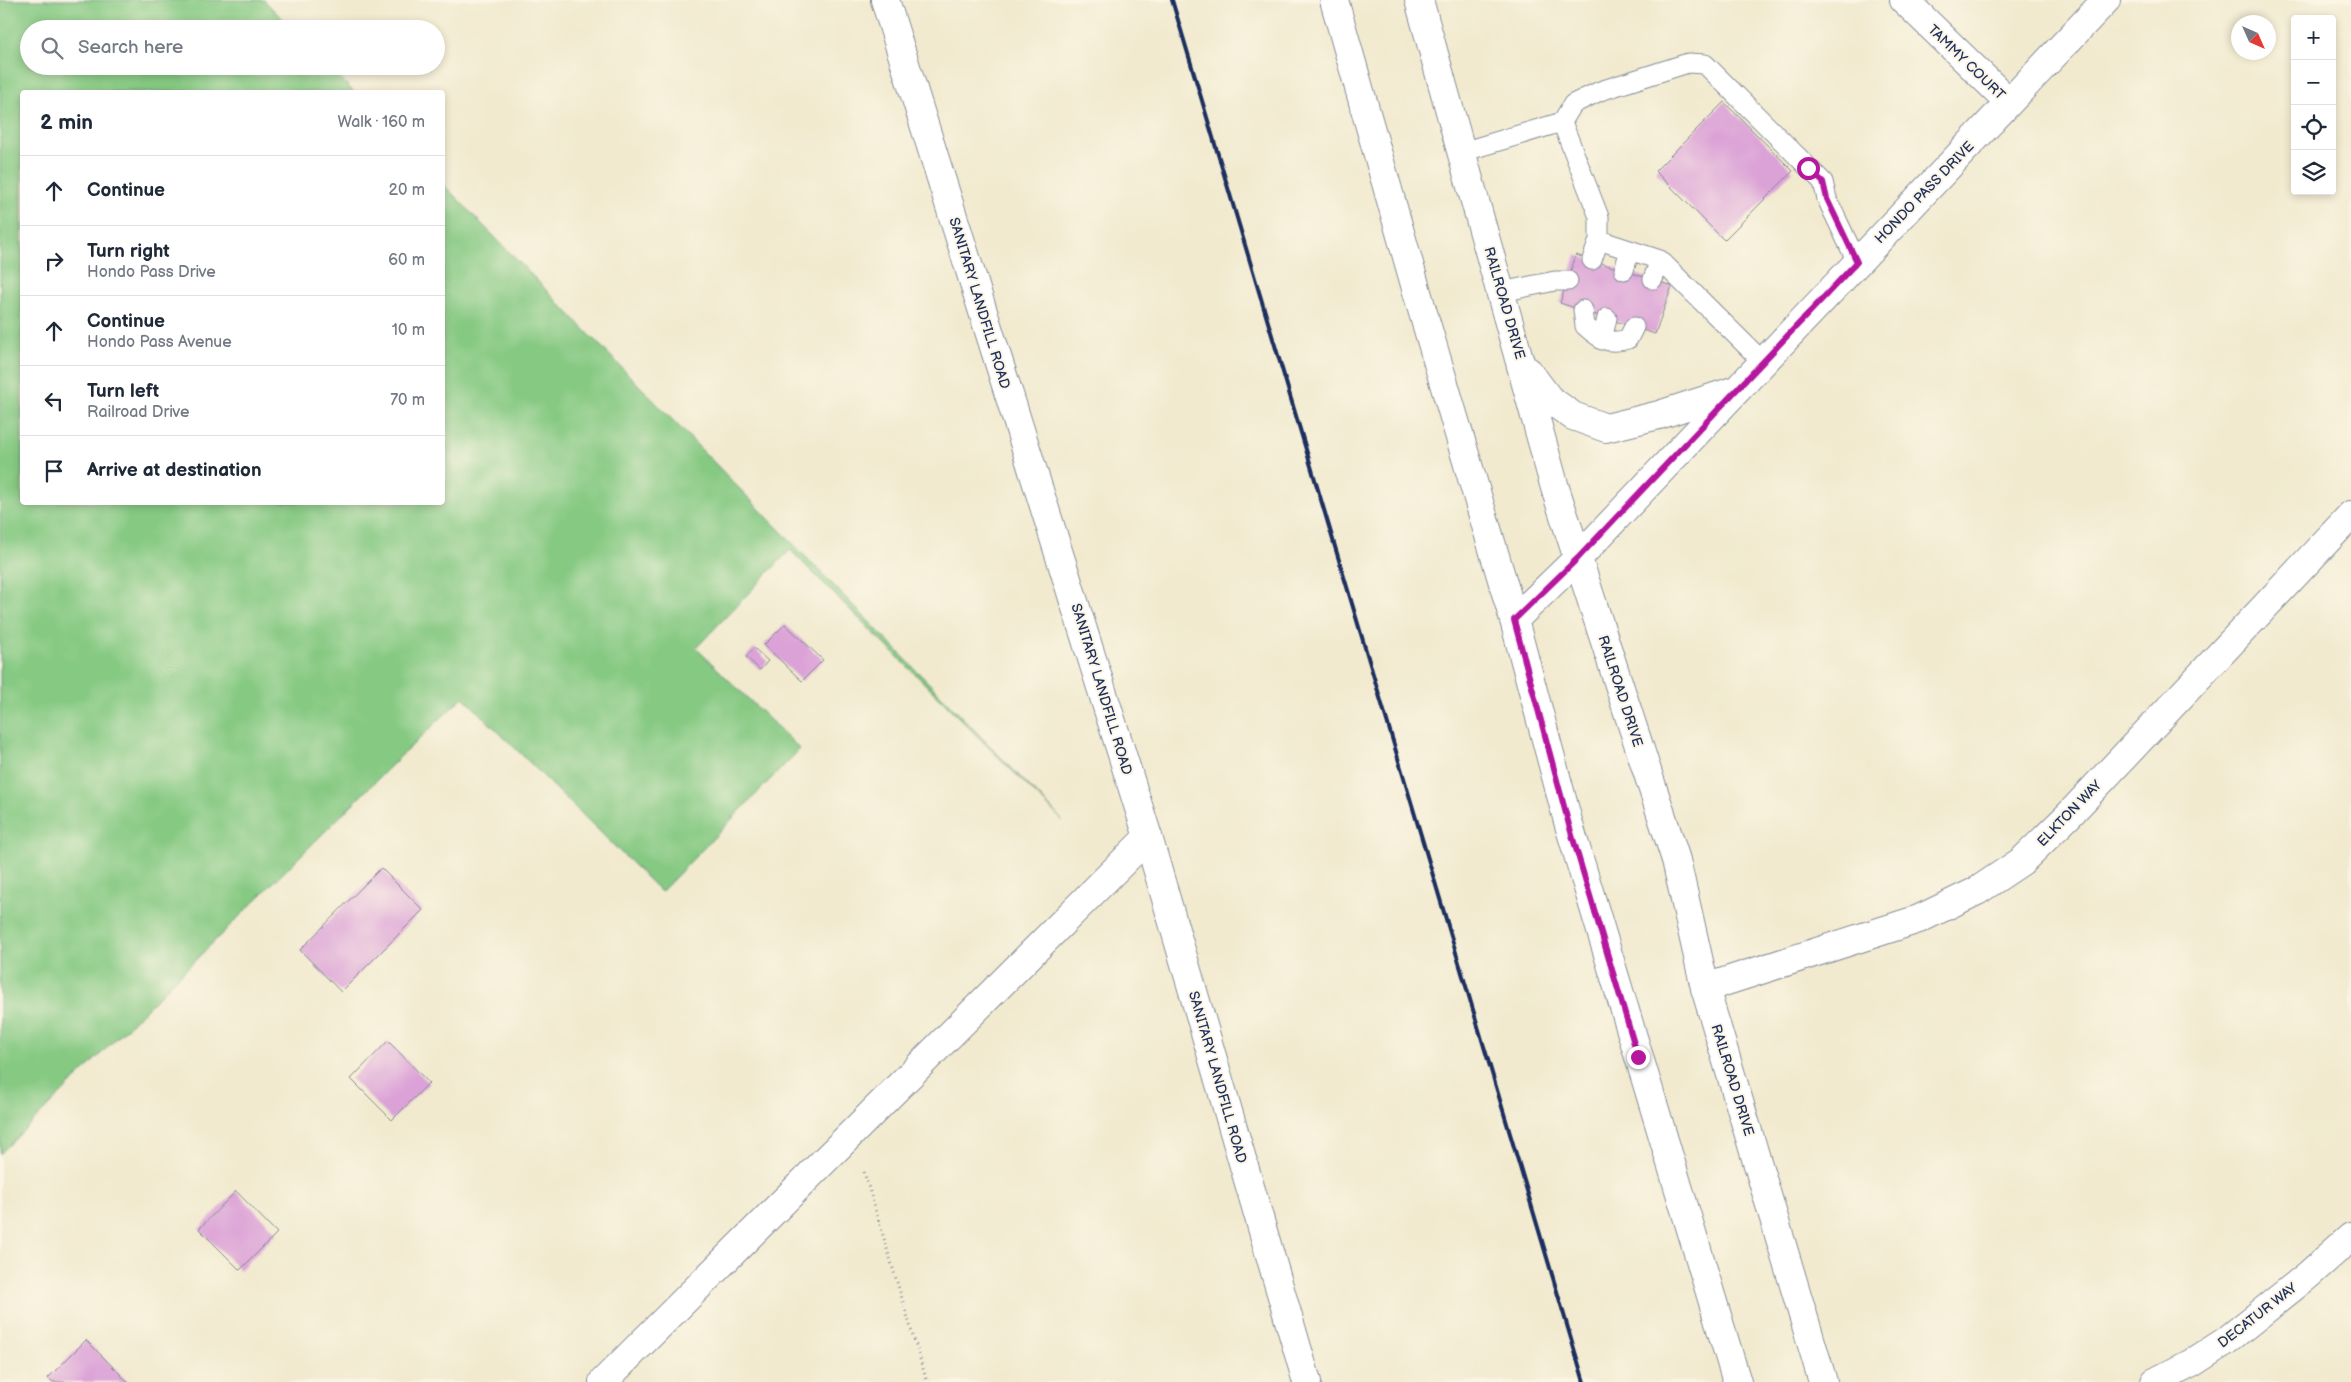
<!DOCTYPE html>
<meta charset="utf-8">
<style>
body{margin:0;font-family:"Balsamiq Sans",sans-serif;background:#f6f6f7;color:#1f2937}
.controls{position:absolute;right:15px;top:15px;display:grid;overflow:hidden;border-radius:5px;box-shadow:0 2px 8px #0003}
.controls button{width:45px;height:45px;display:grid;place-items:center;padding:0;border:0;border-bottom:1px solid #e0e1e3;background:#fff;color:#1f2937;font:25px sans-serif}
.compass{position:absolute;left:2231px;top:15px;width:45px;height:45px;border-radius:50%;background:#fff;box-shadow:0 2px 8px #0003;rotate:135deg}
.stop{position:absolute;width:15px;height:15px;margin:-11px;border:4px solid #b5179e;border-radius:50%;background:#fff}
.stop.end{background:#b5179e;border-color:#fff;box-shadow:0 1px 5px #0008}
.list{margin:0;padding:0;list-style:none}
h2{display:flex;justify-content:space-between;align-items:center;height:65px;margin:0;padding:0 20px;font-size:21px}
h2 small{font-size:16px;font-weight:400;color:#747a83}
.list li{display:grid;grid-template-columns:32px 1fr auto;gap:15px;align-items:center;box-sizing:border-box;height:70px;padding:0 20px;border-top:1px solid #e0e1e3}
.list b{display:block;font-size:19px;white-space:nowrap}
.list p{margin:0;font-size:16px;white-space:nowrap;color:#747a83}
.list em{font-size:16px;font-style:normal;color:#747a83}
.icon{flex:none;width:28px;height:28px;fill:none;stroke:currentColor;stroke-width:2;stroke-linecap:round;stroke-linejoin:round}
.map{position:relative;flex:none;width:2351px;height:1382px;overflow:hidden}
.search{position:absolute;background:#fff;box-shadow:0 2px 8px #0003;left:20px;top:20px;width:425px;height:55px;display:flex;align-items:center;gap:12px;box-sizing:border-box;padding:0 18px;border-radius:28px;color:#747a83;font-size:19px}
.panel{position:absolute;background:#fff;box-shadow:0 2px 8px #0003;left:20px;top:90px;width:425px;height:415px;border-radius:5px}
.map>svg:first-child{display:block}
.green{fill:#85c982;stroke:#507c70}
.building{fill:#dba2d7}
.lines{fill:none;stroke-linecap:round;stroke-linejoin:round}
.service-casing{stroke:#868c96;stroke-width:21}
.minor-casing{stroke:#868c96;stroke-width:30}
.tertiary-casing{stroke:#868c96;stroke-width:30}
.secondary-casing{stroke:#868c96;stroke-width:30}
.path{stroke:#868c96;stroke-width:3;stroke-dasharray:1 4;stroke-linecap:butt}
.service{stroke:#fff;stroke-width:19}
.minor{stroke:#fff;stroke-width:28}
.tertiary{stroke:#fff;stroke-width:28}
.secondary{stroke:#fff;stroke-width:28}
.rail{stroke:#1b2f5e;stroke-width:4}
.route{stroke:#b5179e;stroke-width:6}
.labels{text-anchor:middle;stroke-width:4;stroke-linejoin:round;paint-order:stroke}
.street-label{font-size:14px;fill:#1b2f5e;stroke:#fcf5e5}
</style>
<div class="map">
<svg width="2351" height="1382" viewBox="0 0 2351 1382">
<rect width="100%" height="100%" fill="#fcf5e5"/>
<filter id="ink" filterUnits="userSpaceOnUse"><feTurbulence type="fractalNoise" baseFrequency=".02" numOctaves="2"/><feDisplacementMap in="SourceGraphic" scale="10" xChannelSelector="R" yChannelSelector="G"/><feConvolveMatrix kernelMatrix="1 2 1 2 8 2 1 2 1" color-interpolation-filters="sRGB"/></filter>
<filter id="wash" filterUnits="userSpaceOnUse"><feTurbulence type="fractalNoise" baseFrequency=".0096" numOctaves="4" result="noise"/><feDisplacementMap in="SourceGraphic" scale="20" xChannelSelector="R" yChannelSelector="G"/><feGaussianBlur stdDeviation="1.12" result="paint"/><feColorMatrix in="noise" values="0 0 0 0 0 0 0 0 0 0 0 0 0 0 0 0 0 1.4 0 .05"/><feComposite in="paint" operator="in"/></filter>
<g filter="url(#wash)">
<rect width="100%" height="100%" fill="#f1eacf"/>
<path class="green" d="M 0,0 L 264,0 L 292,29 L 29,29 L 29,66 L 328,66 L 354,92 L 22,92 L 22,502 L 442,502 L 443,184 L 1063,821 L 790,550 L 696,648 L 800,749 L 661,892 L 463,697 L 401,756 L 0,1154 Z"/>
<g id="blocks">
<path class="building" d="M 1724,102 L 1793,171 L 1724,240 L 1655,171 Z
M 1576,255 L 1672,286 L 1655,334 L 1560,303 Z
M 785,624 L 823,660 L 802,681 L 764,645 Z
M 754,648 L 768,661 L 760,670 L 746,657 Z
M 381,868 L 423,910 L 341,992 L 300,950 Z
M 388,1041 L 429,1083 L 392,1120 L 351,1079 Z
M 236,1191 L 277,1233 L 240,1270 L 199,1229 Z
M 86,1340 L 128,1382 L 53,1382 L 48,1378 Z"/>
</g>
</g>
<g filter="url(#ink)">
<use href="#blocks" fill-opacity="0" stroke="#868c96" stroke-width="1"/>
<g class="lines">
<defs>
<path id="service" d="M 1462,152 L 1562,122
M 1592,260 L 1599,240
M 1624,270 L 1630,250
M 1653,279 L 1660,260
M 1501,292 L 1555,281 L 1568,281
M 1583,310 L 1585,326 C 1600,339 1607,345 1628,339 L 1634,327
M 1602,340 L 1607,318
M 1763,362 L 1660,260 L 1599,240 L 1599,217 L 1562,122 L 1573,104 L 1600,91 L 1688,63 L 1705,64 L 1823,182 L 1827,199 L 1857,262"/>
<path id="minor" d="M 1904,0 L 2009,102
M 1705,988 L 1919,919 L 1977,891 L 2022,861 L 2069,815 L 2351,515
M 603,1382 L 1148,837
M 2155,1382 L 2192,1363 L 2226,1341 L 2307,1276 L 2351,1237"/>
<path id="tertiary" d="M 885,0 L 1148,837 L 1307,1382"/>
<path id="secondary" d="M 1334,0 L 1421,306 L 1514,620 L 1569,825 L 1737,1382
M 1419,0 L 1555,488 L 1676,860 L 1705,988 L 1823,1382
M 1528,371 L 1549,399 L 1573,416 L 1606,428 L 1659,415 L 1733,391
M 1514,620 L 1578,558 L 2106,0"/>
</defs>
<use href="#service" class="service-casing"/>
<use href="#minor" class="minor-casing"/>
<use href="#tertiary" class="tertiary-casing"/>
<use href="#secondary" class="secondary-casing"/>
<path class="path" d="M 864,1172 L 927,1382"/>
<use href="#service" class="service"/>
<use href="#minor" class="minor"/>
<use href="#tertiary" class="tertiary"/>
<use href="#secondary" class="secondary"/>
<path class="rail" d="M 1172,0 L 1584,1382"/>
</g>
</g>
<g class="lines" filter="url(#ink)">
<path class="route" d="M 1638,1057 L 1569,825 L 1514,620 L 1578,558 L 1857,262 L 1827,199 L 1823,182 L 1808,168"/>
</g>
<g class="labels">
<g class="street-label">
<text transform="translate(1967 62) rotate(44)" y="5">TAMMY COURT</text>
<text transform="translate(1924 192) rotate(-46)" y="5">HONDO PASS DRIVE</text>
<text transform="translate(980 303) rotate(73)" y="5">SANITARY LANDFILL ROAD</text>
<text transform="translate(1505 303) rotate(74)" y="5">RAILROAD DRIVE</text>
<text transform="translate(1102 689) rotate(73)" y="5">SANITARY LANDFILL ROAD</text>
<text transform="translate(1621 691) rotate(72)" y="5">RAILROAD DRIVE</text>
<text transform="translate(2069 813) rotate(-46)" y="5">ELKTON WAY</text>
<text transform="translate(1218 1077) rotate(74)" y="5">SANITARY LANDFILL ROAD</text>
<text transform="translate(1733 1080) rotate(73)" y="5">RAILROAD DRIVE</text>
<text transform="translate(2257 1315) rotate(-38)" y="5">DECATUR WAY</text>
</g>
</g>
</svg>
<div class="controls">
<button>+</button>
<button>−</button>
<button><svg class="icon" aria-label="locate" viewBox="0 0 24 24"><circle cx="12" cy="12" r="6"/><path d="M12 2v4M12 18v4M2 12h4M18 12h4"/></svg></button>
<button><svg class="icon" aria-label="layers" viewBox="0 0 24 24"><path d="M12 4l9 5-9 5-9-5zM3 14l9 5 9-5"/></svg></button>
</div>
<svg class="compass" viewBox="-18 -18 36 36"><path d="M0-13l5 13h-10z" fill="#e53935"/><path d="M0 13l5-13h-10z" fill="#747a83"/></svg>
<div class="stop" style="left:1808px;top:168px"></div>
<div class="stop end" style="left:1638px;top:1057px"></div>
<div class="search"><svg class="icon" aria-label="search" viewBox="0 0 24 24"><circle cx="10" cy="10" r="6"/><path d="M15 15l6 6"/></svg>Search here</div>
<section class="panel">
<h2>2 min<small>Walk · 160 m</small></h2>
<ul class="list">
<li><svg class="icon" aria-label="ahead" viewBox="0 0 24 24"><path d="M12 20V5M6 11l6-6 6 6"/></svg><div><b>Continue</b></div><em>20 m</em></li>
<li><svg class="icon" aria-label="right" viewBox="0 0 24 24"><path d="M7 20v-9h11M14 6l5 5-5 5"/></svg><div><b>Turn right</b><p>Hondo Pass Drive</p></div><em>60 m</em></li>
<li><svg class="icon" aria-label="ahead" viewBox="0 0 24 24"><path d="M12 20V5M6 11l6-6 6 6"/></svg><div><b>Continue</b><p>Hondo Pass Avenue</p></div><em>10 m</em></li>
<li><svg class="icon" aria-label="left" viewBox="0 0 24 24"><path d="M17 20v-9H6M10 6l-5 5 5 5"/></svg><div><b>Turn left</b><p>Railroad Drive</p></div><em>70 m</em></li>
<li><svg class="icon" aria-label="arrive" viewBox="0 0 24 24"><path d="M6 21V4h12l-3 4 3 4H6"/></svg><div><b>Arrive at destination</b></div></li>
</ul>
</section>
</div>
